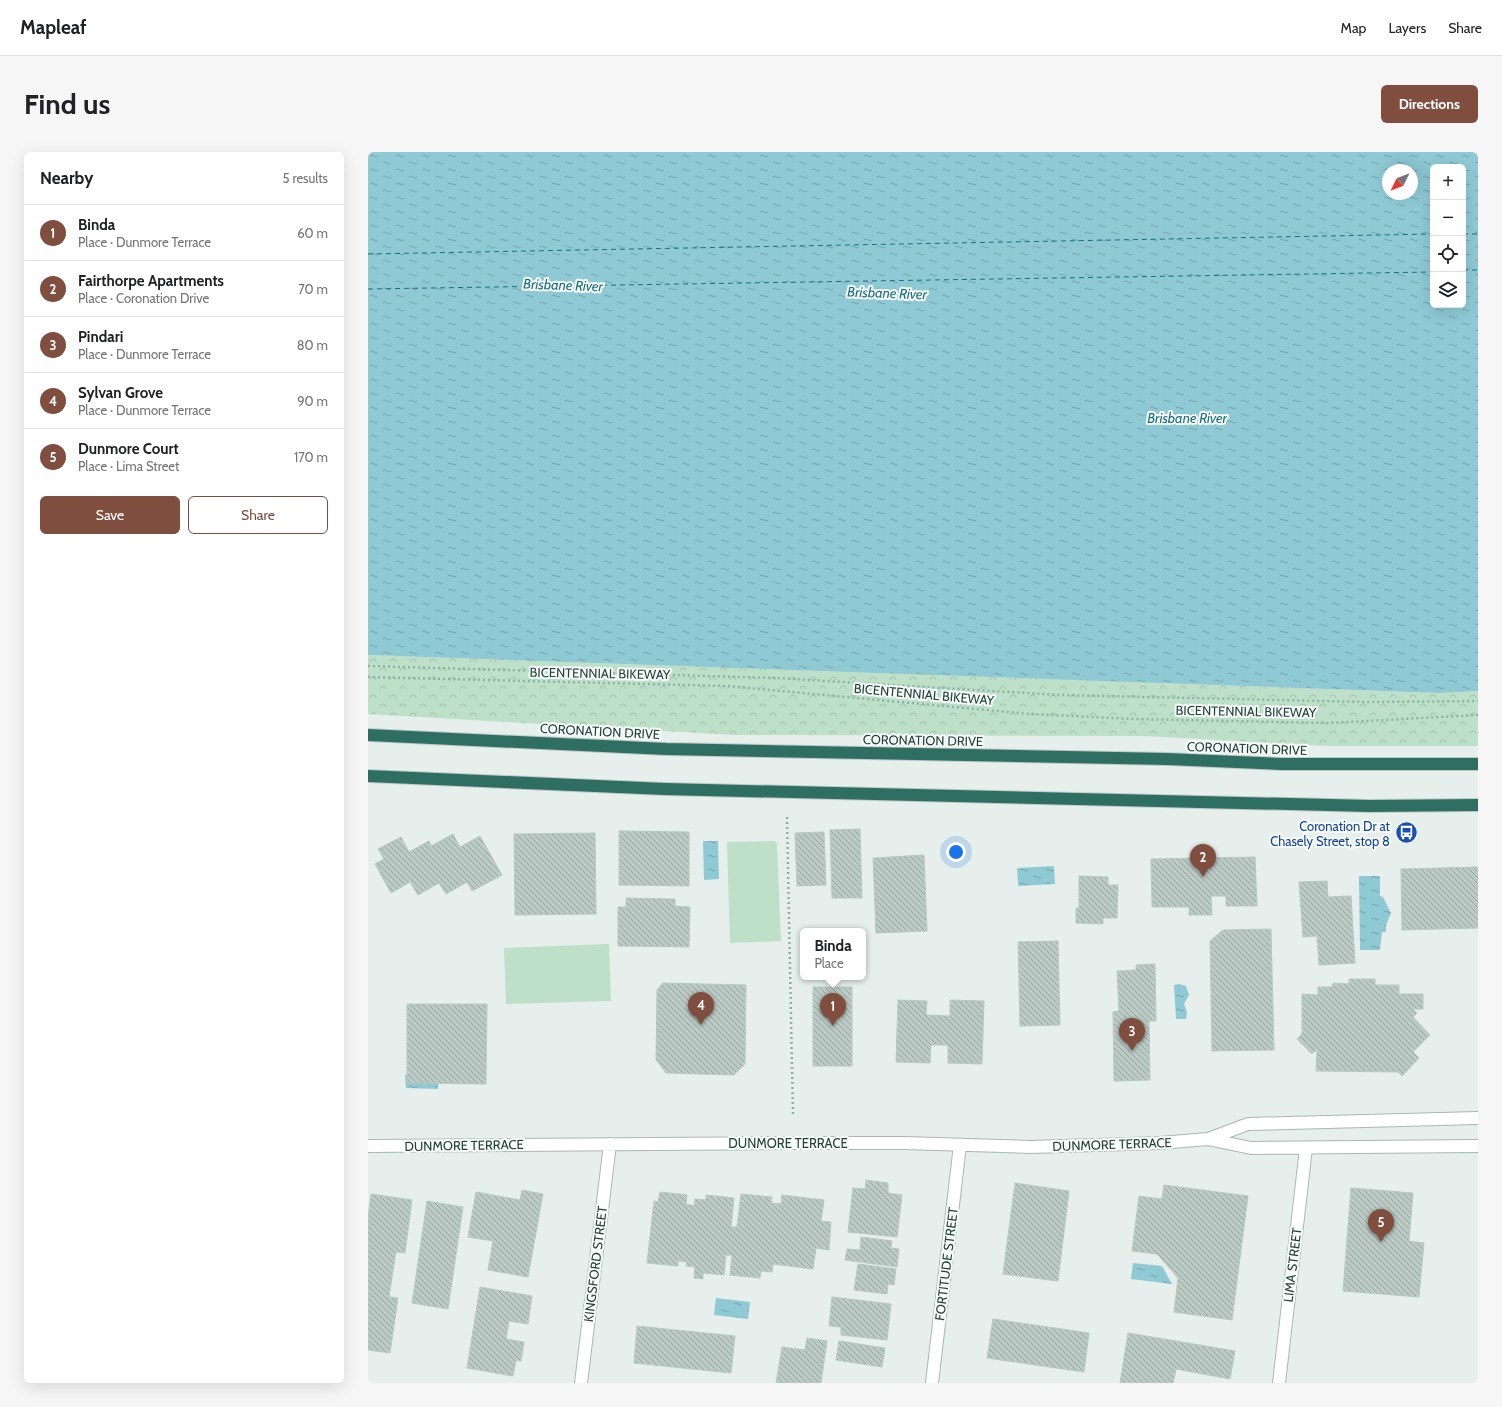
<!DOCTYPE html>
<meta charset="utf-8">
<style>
body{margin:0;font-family:Cabin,sans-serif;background:#f6f6f6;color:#202124}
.controls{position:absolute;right:12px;top:12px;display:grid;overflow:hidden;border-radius:6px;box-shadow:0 4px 16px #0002}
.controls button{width:36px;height:36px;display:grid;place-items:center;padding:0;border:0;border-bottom:1px solid #e0e0e0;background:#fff;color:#202124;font:20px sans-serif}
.compass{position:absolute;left:1014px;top:12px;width:36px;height:36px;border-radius:50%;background:#fff;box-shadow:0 4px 16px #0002;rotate:227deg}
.you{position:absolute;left:588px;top:700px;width:14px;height:14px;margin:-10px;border:3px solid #fff;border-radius:50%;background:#1a73e8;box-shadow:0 0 0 6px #1a73e833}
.badge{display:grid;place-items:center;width:26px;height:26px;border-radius:50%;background:#7f4e3f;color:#fff;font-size:13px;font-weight:700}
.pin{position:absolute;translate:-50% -33px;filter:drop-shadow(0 1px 2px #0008)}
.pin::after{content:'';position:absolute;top:21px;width:14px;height:12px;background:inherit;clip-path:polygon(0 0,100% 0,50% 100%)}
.popup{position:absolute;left:432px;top:776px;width:66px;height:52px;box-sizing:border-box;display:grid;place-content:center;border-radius:6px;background:#fff;filter:drop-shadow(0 1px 3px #0005);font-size:13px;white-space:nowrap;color:#757577}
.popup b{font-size:15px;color:#202124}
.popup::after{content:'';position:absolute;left:50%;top:100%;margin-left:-8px;border:8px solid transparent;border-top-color:#fff}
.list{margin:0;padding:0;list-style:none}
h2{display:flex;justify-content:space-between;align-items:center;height:52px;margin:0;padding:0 16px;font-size:17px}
h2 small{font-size:13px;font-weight:400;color:#757577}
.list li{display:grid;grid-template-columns:26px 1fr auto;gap:12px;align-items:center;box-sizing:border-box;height:56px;padding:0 16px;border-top:1px solid #e0e0e0}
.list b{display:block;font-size:15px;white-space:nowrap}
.list p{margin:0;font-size:13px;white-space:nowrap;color:#757577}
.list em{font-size:13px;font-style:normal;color:#757577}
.actions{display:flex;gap:8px;padding:12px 16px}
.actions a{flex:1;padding:9px 0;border:1px solid #7f4e3f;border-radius:6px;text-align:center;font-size:14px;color:#7f4e3f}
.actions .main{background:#7f4e3f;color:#fff}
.icon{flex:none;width:22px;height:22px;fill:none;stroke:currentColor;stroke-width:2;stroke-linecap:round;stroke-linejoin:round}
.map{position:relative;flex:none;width:1110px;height:1231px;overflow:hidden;border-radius:6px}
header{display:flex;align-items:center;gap:24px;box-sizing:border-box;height:56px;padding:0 20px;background:#fff;border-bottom:1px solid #e0e0e0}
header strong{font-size:19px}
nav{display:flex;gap:22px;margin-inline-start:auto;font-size:14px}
.intro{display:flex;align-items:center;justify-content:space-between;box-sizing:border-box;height:96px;padding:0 24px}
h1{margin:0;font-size:28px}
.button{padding:10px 18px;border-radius:6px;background:#7f4e3f;color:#fff;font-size:14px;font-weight:700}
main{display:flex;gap:24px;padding:0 24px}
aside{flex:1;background:#fff;border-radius:6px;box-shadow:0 4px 16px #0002}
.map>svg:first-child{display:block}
.forest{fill:url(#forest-crowns)}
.garden{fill:#bfe0c8}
.water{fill:url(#water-ripples);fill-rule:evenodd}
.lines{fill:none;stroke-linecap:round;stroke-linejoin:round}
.ferry{stroke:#1c6f80;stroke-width:1;stroke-dasharray:5 4;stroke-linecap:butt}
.building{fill:url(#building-back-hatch);stroke:#b8c9c2}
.minor-casing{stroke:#a8b8b2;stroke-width:14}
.highway-casing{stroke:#c2cac8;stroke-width:14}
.path{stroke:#86b3a5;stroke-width:2.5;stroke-dasharray:2 3;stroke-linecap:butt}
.minor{stroke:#fff;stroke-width:12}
.highway{stroke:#2f6f62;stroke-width:12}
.labels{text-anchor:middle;stroke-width:4;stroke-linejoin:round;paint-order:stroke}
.street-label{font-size:13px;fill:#24423a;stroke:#f7fbf9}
.transit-label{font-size:13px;fill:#164399;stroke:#f7fbf9;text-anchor:end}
.water-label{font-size:14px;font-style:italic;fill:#1c6f80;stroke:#f7fbf9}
</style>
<header>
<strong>Mapleaf</strong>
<nav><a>Map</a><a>Layers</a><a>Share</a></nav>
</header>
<div class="intro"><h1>Find us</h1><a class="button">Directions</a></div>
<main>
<aside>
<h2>Nearby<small>5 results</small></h2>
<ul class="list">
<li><span class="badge">1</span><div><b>Binda</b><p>Place · Dunmore Terrace</p></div><em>60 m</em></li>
<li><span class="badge">2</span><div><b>Fairthorpe Apartments</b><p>Place · Coronation Drive</p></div><em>70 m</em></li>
<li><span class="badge">3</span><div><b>Pindari</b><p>Place · Dunmore Terrace</p></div><em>80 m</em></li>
<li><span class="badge">4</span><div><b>Sylvan Grove</b><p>Place · Dunmore Terrace</p></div><em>90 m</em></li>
<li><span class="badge">5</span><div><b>Dunmore Court</b><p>Place · Lima Street</p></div><em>170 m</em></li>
</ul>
<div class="actions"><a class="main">Save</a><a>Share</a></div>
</aside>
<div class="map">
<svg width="1110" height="1231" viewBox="0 0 1110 1231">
<defs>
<pattern id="forest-crowns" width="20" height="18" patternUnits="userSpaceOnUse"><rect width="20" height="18" fill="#bfe0c8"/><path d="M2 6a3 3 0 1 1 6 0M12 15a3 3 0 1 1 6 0" fill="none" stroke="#a4c1ad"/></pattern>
<pattern id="water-ripples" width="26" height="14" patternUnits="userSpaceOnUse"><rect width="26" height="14" fill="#8ec9d4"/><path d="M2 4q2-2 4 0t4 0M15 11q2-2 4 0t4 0" fill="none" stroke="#74a5ad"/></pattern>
<pattern id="building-back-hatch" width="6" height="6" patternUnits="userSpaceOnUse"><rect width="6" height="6" fill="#bbcac4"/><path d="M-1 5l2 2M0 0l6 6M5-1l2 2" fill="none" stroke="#98a6a0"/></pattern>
</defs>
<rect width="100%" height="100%" fill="#e6efeb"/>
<path class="forest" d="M 0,503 L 1072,541 L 1110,539 L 1110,594 L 959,594 L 775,584 L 366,583 L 0,562 Z"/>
<path class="garden" d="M 407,689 L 409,692 L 413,789 L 362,791 L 359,690 Z
M 241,792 L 243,849 L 138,852 L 136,796 Z"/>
<path class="water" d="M 0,0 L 1110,0 L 1110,539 L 1072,541 L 0,503 ZM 1065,15 L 1095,15 L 1095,153 L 1065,153 ZM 1020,18 L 1044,18 L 1044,42 L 1020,42 Z
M 335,689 L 350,689 L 351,727 L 336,728 Z
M 686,714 L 687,732 L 650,734 L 649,716 Z
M 991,724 L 1012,724 L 1012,744 L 1015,745 L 1023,761 L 1018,773 L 1018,780 L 1014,780 L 1012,798 L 992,798 Z
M 811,832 L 818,834 L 821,843 L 816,852 L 819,860 L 818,867 L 808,867 L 806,833 Z
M 70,922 L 70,937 L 38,936 L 37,923 Z
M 765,1111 L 794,1114 L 804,1132 L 763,1127 Z
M 348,1146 L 382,1150 L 380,1167 L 346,1163 Z"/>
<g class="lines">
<path class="ferry" d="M 1095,82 L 1110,82
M 0,102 L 1065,82
M 1095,118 L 1110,118
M 0,137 L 1065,120"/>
</g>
<path class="building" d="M 492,677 L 494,746 L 464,746 L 462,678 Z
M 251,679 L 321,680 L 321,734 L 251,733 Z
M 456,680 L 458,733 L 429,734 L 427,681 Z
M 227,681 L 228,762 L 147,763 L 146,682 Z
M 85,682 L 92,695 L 112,684 L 134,723 L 104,739 L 99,730 L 78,742 L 71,731 L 50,743 L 42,730 L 23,741 L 7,712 L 16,707 L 10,697 L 33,685 L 41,700 L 61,689 L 63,694 Z
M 556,703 L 559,779 L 508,781 L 505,706 Z
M 887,705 L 889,754 L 858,754 L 858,744 L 843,744 L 844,763 L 821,763 L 821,755 L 784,755 L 783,707 Z
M 1110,715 L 1110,776 L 1034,778 L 1033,717 Z
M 711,724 L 740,725 L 740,733 L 750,733 L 749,766 L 735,766 L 735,772 L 708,771 L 708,756 L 711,756 Z
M 959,729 L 960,745 L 983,744 L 987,811 L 951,813 L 949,784 L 935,785 L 931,730 Z
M 258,746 L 307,747 L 307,754 L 322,755 L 321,795 L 250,794 L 250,755 L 258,755 Z
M 903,777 L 906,898 L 844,899 L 842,789 L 855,778 Z
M 690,789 L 692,873 L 652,874 L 650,790 Z
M 787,812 L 788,869 L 781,869 L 782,928 L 746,929 L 745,860 L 751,859 L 749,819 L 768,818 L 768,813 Z
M 981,827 L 1007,827 L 1007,833 L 1031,833 L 1031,842 L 1055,842 L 1055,857 L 1045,857 L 1049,861 L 1045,865 L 1062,883 L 1045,900 L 1051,906 L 1034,924 L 1030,920 L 948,919 L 949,897 L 944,902 L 929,887 L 934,882 L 934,842 L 950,843 L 950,835 L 964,835 L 965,831 L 981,832 Z
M 295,831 L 378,833 L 377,912 L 366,923 L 298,921 L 288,908 L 289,838 Z
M 445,835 L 484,835 L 484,914 L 445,914 Z
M 530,848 L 559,849 L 558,863 L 582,864 L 582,848 L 616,849 L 614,912 L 580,911 L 580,893 L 563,893 L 562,911 L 528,910 Z
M 39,852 L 119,852 L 118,932 L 39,931 Z
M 498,1028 L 520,1031 L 520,1041 L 534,1043 L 529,1085 L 480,1080 L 485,1036 L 497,1037 Z
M 647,1031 L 701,1039 L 690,1129 L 635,1122 Z
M 796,1033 L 880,1044 L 864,1168 L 806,1160 L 810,1126 L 789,1102 L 764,1099 L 771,1044 L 794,1047 Z
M 983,1036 L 1045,1041 L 1041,1089 L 1056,1091 L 1051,1145 L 975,1139 Z
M 154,1038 L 175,1042 L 160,1125 L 120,1118 L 125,1089 L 100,1085 L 108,1040 L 152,1048 Z
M 292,1040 L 319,1043 L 318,1052 L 326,1054 L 327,1047 L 338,1048 L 338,1043 L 366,1046 L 363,1075 L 369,1075 L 373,1042 L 404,1045 L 403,1051 L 413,1052 L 414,1043 L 456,1048 L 453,1069 L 463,1070 L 461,1098 L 448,1096 L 445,1117 L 405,1112 L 404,1120 L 393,1119 L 392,1126 L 362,1123 L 364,1103 L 358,1103 L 356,1123 L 335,1121 L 335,1127 L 326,1126 L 327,1115 L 318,1114 L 319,1110 L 310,1109 L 310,1114 L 279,1111 L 286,1049 L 290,1050 Z
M 3,1042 L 44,1048 L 37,1101 L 28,1100 L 21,1145 L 30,1146 L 22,1201 L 0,1198 L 0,1066 Z
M 59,1049 L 95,1055 L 80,1157 L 44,1151 Z
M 493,1085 L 524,1089 L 523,1096 L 531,1097 L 529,1115 L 477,1108 L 479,1097 L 492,1098 Z
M 490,1112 L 528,1117 L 526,1133 L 520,1132 L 519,1142 L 486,1138 Z
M 112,1135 L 164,1144 L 160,1172 L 141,1169 L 138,1187 L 156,1190 L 153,1209 L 148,1208 L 145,1224 L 99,1216 Z
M 464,1145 L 523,1152 L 519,1188 L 473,1183 L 473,1175 L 461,1174 Z
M 625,1167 L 721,1181 L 716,1220 L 619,1206 Z
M 269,1174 L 367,1184 L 363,1221 L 266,1211 Z
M 760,1181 L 867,1199 L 862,1227 L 808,1217 L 805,1231 L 752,1231 Z
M 439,1186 L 459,1189 L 453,1231 L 408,1231 L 414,1195 L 437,1198 Z
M 471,1189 L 517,1196 L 514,1215 L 468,1208 Z"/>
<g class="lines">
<defs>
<path id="minor" d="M 840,987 L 880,972 L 1110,966
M 0,994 L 425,991 L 536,991 L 662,995 L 792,991 L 840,987 L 883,996 L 1110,994
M 213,1231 L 242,992
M 564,1231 L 592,993
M 911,1231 L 938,996"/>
<path id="highway" d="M 0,583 L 298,597 L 799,607 L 913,612 L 1110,612
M 0,624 L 297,637 L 1002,654 L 1110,653"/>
</defs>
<use href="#minor" class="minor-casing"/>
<use href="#highway" class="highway-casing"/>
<path class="path" d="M 0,514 L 408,526 L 692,543 L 999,550 L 1110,549
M 0,525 L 359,534 L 662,562 L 765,567 L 961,571 L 1110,563
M 419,665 L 425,964"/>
<use href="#minor" class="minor"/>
<use href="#highway" class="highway"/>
</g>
<defs>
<symbol id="bus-disc" viewBox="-11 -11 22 22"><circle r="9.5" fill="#1a4fb4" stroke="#f7fbf9"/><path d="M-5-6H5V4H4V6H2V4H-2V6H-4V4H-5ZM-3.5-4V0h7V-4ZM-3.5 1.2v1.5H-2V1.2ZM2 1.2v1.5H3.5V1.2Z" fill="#fff"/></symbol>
</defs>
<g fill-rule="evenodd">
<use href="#bus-disc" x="1026" y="668" width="25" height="25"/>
</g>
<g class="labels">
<g class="street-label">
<text transform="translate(232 521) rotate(1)" y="5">BICENTENNIAL BIKEWAY</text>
<text transform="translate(556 542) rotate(5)" y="5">BICENTENNIAL BIKEWAY</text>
<text transform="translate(878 559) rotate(1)" y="5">BICENTENNIAL BIKEWAY</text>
<text transform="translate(232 579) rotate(3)" y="5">CORONATION DRIVE</text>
<text transform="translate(555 588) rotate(1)" y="5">CORONATION DRIVE</text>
<text transform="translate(879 596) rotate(2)" y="5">CORONATION DRIVE</text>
<text x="420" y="996">DUNMORE TERRACE</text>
<text transform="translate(744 992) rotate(-2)" y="5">DUNMORE TERRACE</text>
<text transform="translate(96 993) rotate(-1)" y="5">DUNMORE TERRACE</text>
<text transform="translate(227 1112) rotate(-83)" y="5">KINGSFORD STREET</text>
<text transform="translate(578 1112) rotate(-83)" y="5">FORTITUDE STREET</text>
<text transform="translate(924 1113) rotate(-83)" y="5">LIMA STREET</text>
</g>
<g class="transit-label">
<text x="1022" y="679">Coronation Dr at<tspan x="1022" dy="15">Chasely Street, stop 8</tspan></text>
</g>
<g class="water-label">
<text transform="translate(195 133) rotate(2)" y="5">Brisbane River</text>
<text transform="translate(519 141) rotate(2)" y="5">Brisbane River</text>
<text x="819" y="271">Brisbane River</text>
</g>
</g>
</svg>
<div class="controls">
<button>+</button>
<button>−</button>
<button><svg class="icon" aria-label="locate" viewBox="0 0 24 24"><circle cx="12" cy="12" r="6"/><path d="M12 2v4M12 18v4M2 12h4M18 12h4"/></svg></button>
<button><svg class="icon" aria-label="layers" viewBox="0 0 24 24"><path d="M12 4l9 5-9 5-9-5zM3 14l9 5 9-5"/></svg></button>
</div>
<svg class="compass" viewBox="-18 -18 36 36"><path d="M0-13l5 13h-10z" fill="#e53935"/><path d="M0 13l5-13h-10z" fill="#757577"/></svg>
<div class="you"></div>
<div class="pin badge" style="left:465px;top:874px">1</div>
<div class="popup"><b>Binda</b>Place</div>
<div class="pin badge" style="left:835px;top:725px">2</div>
<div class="pin badge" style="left:764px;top:899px">3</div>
<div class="pin badge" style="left:333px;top:873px">4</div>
<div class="pin badge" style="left:1013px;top:1090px">5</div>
</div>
</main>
